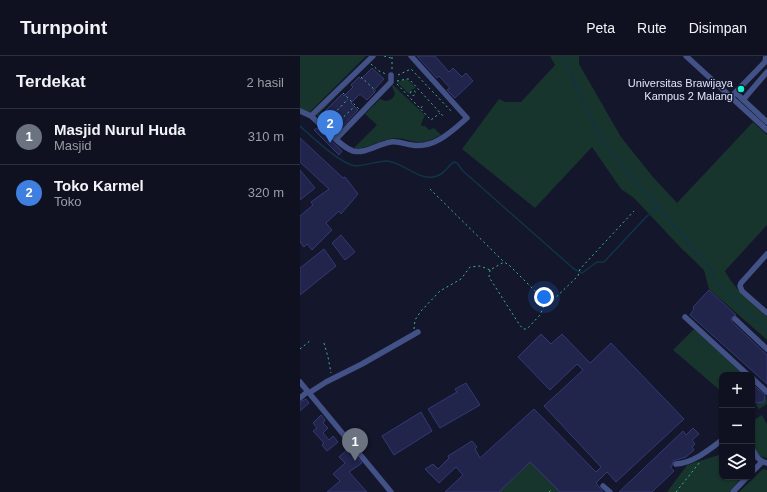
<!DOCTYPE html>
<html lang="id">
<meta charset="utf-8">
<style>
body{margin:0;font-family:Helvetica,sans-serif;background:#181929;color:#f1f3f6}
.controls{position:absolute;right:12px;bottom:12px;display:grid;overflow:hidden;border-radius:8px;box-shadow:0 1px 3px #0004}
.controls button{width:36px;height:36px;display:grid;place-items:center;padding:0;border:0;border-bottom:1px solid #2f303e;background:#0f1020;color:#f1f3f6;font:20px sans-serif}
.you{position:absolute;left:244px;top:241px;width:14px;height:14px;margin:-10px;border:3px solid #fff;border-radius:50%;background:#1a73e8;box-shadow:0 0 0 6px #1a73e833}
.badge{display:grid;place-items:center;width:26px;height:26px;border-radius:50%;background:#8c9099;color:#fff;font-size:13px;font-weight:700}
.pin{position:absolute;translate:-50% -33px;filter:drop-shadow(0 1px 2px #0008)}
.pin::after{content:'';position:absolute;top:21px;width:14px;height:12px;background:inherit;clip-path:polygon(0 0,100% 0,50% 100%)}
.list{margin:0;padding:0;list-style:none}
h2{display:flex;justify-content:space-between;align-items:center;height:52px;margin:0;padding:0 16px;font-size:17px}
h2 small{font-size:13px;font-weight:400;color:#9b9da5}
.list li{display:grid;grid-template-columns:26px 1fr auto;gap:12px;align-items:center;box-sizing:border-box;height:56px;padding:0 16px;border-top:1px solid #2f303e}
.list b{display:block;font-size:15px;white-space:nowrap}
.list p{margin:0;font-size:13px;white-space:nowrap;color:#9b9da5}
.list em{font-size:13px;font-style:normal;color:#9b9da5}
.icon{flex:none;width:22px;height:22px;fill:none;stroke:currentColor;stroke-width:2;stroke-linecap:round;stroke-linejoin:round}
.map{position:relative;flex:none;width:467px;height:436px;overflow:hidden}
header{display:flex;align-items:center;gap:24px;box-sizing:border-box;height:56px;padding:0 20px;background:#0f1020;border-bottom:1px solid #2f303e}
header strong{font-size:19px}
nav{display:flex;gap:22px;margin-inline-start:auto;font-size:14px}
main{display:flex}
aside{flex:1;background:#0f1020}
.map>svg:first-child{display:block}
.green{fill:#17352c}
.lines{fill:none;stroke-linecap:round;stroke-linejoin:round}
.stream{stroke:#103348;stroke-width:1.5}
.building{fill:#21244b;stroke:#353975}
.path{stroke:#3bb68e;stroke-width:1;stroke-dasharray:2 3;stroke-linecap:butt}
.minor{stroke:#425287;stroke-width:5.5}
.poi-dot{fill:#1beecb;stroke:#14162b;stroke-width:1.5}
.labels{text-anchor:middle;stroke-width:3;stroke-linejoin:round;paint-order:stroke}
.poi-label{font-size:11px;fill:#e0e5fd;stroke:#14162b;text-anchor:end}
</style>
<header>
<strong>Turnpoint</strong>
<nav><a>Peta</a><a>Rute</a><a>Disimpan</a></nav>
</header>
<main>
<aside>
<h2>Terdekat<small>2 hasil</small></h2>
<ul class="list">
<li><span class="badge" style="background:#6b7280">1</span><div><b>Masjid Nurul Huda</b><p>Masjid</p></div><em>310 m</em></li>
<li><span class="badge" style="background:#3f7fe0">2</span><div><b>Toko Karmel</b><p>Toko</p></div><em>320 m</em></li>
</ul>
</aside>
<div class="map">
<svg width="467" height="436" viewBox="0 0 467 436">
<rect width="100%" height="100%" fill="#14162b"/>
<path class="green" d="M 0,0 L 66,0 L 9,57 L 0,53 Z
M 250,0 L 279,0 L 279,8 L 321,81 L 353,121 L 377,147 L 453,66 L 467,79 L 467,169 L 425,215 C 435,234 452,247 467,261 L 467,284 L 409,233 L 404,214 L 382,193 L 334,142 L 321,133 L 292,91 L 235,152 L 162,93 L 199,43 L 205,46 L 221,46 L 255,9 Z
M 107,23 L 116,32 L 111,34 L 109,38 L 97,26 Z
M 48,28 L 19,58 L 25,65 L 23,66 L 17,60 L 17,58 Z
M 93,29 L 125,59 L 121,68 L 122,70 L 125,70 L 129,74 L 134,72 L 141,79 C 135,82 129,85 123,86 C 111,87 102,80 89,83 C 78,85 66,94 54,92 L 77,69 L 65,58 L 80,43 L 86,45 L 92,43 L 95,38 L 92,30 Z
M 393,274 L 395,274 L 444,319 L 422,319 L 422,336 L 373,294 Z
M 466,340 L 467,348 L 459,353 L 456,349 Z
M 462,359 L 467,368 L 467,402 L 458,400 L 452,381 L 452,365 Z
M 422,398 L 422,421 L 442,421 L 429,436 L 367,436 L 387,409 Z
M 230,406 L 260,436 L 199,436 Z
M 463,413 L 467,414 L 467,436 L 439,436 Z"/>
<g class="lines">
<path class="stream" d="M 263,0 L 295,72 L 308,92 L 329,118 L 407,208 L 416,226 L 443,253 L 467,274
M 0,70 C 11,80 42,110 57,110 C 67,109 77,105 87,105 C 105,106 122,130 141,118 C 146,115 149,109 154,106 L 157,107 L 163,115 L 274,213 L 282,217 L 297,206 L 304,206 L 346,161 L 358,151"/>
</g>
<path class="building" d="M 117,0 L 135,0 L 149,16 L 153,12 L 162,21 L 166,17 L 173,25 L 155,42 L 147,34 L 150,32 L 139,20 L 137,22 Z
M 72,12 L 84,23 L 73,35 L 75,36 L 67,44 L 60,38 L 51,47 L 58,54 L 38,75 L 22,58 L 42,38 L 44,40 L 53,31 L 51,29 L 59,21 L 61,23 Z
M 17,72 L 42,95 L 39,99 L 14,74 Z
M 0,82 L 43,122 L 45,121 L 58,138 L 41,158 L 39,155 L 26,167 L 32,174 L 12,194 L 7,188 L 4,191 L 0,186 L 0,160 L 13,149 L 11,146 L 29,133 L 0,106 Z
M 0,114 L 15,132 L 0,144 Z
M 41,179 L 55,196 L 45,204 L 32,187 Z
M 24,193 L 36,210 L 0,239 L 0,212 Z
M 409,234 L 436,259 L 431,262 L 432,266 L 467,299 L 467,328 L 390,259 L 394,253 L 393,251 Z
M 241,278 L 251,288 L 262,278 L 290,307 L 311,287 L 384,363 L 316,426 L 307,416 L 296,427 L 303,436 L 260,436 L 230,406 L 199,436 L 145,436 L 163,419 L 156,411 L 139,427 L 125,413 L 133,408 L 138,413 L 149,402 L 148,400 L 172,385 L 177,391 L 175,393 L 180,402 L 234,353 L 296,416 L 301,411 L 244,350 L 283,314 L 277,308 L 250,334 L 218,301 Z
M 166,327 L 180,349 L 140,372 L 128,353 L 157,336 L 155,333 Z
M 452,328 L 465,339 L 464,346 L 455,347 L 452,344 Z
M 6,343 L 9,347 L 0,355 L 0,346 Z
M 121,356 L 132,375 L 94,399 L 82,380 Z
M 21,359 L 25,364 L 23,367 L 28,372 L 23,377 L 29,384 L 33,380 L 38,386 L 27,395 L 22,389 L 24,387 L 13,375 L 17,372 L 13,367 Z
M 393,372 L 399,378 L 392,384 L 395,388 L 392,391 L 394,394 L 386,401 L 373,405 L 372,410 L 370,411 L 374,415 L 352,436 L 319,436 L 383,375 L 386,379 Z
M 49,392 L 62,407 L 49,416 L 67,436 L 27,436 L 40,425 L 33,418 L 45,407 L 39,401 Z"/>
<g class="lines">
<path class="path" d="M 84,0 L 91,2
M 71,8 L 79,15 L 86,18
M 92,13 L 92,0
M 98,19 L 111,13 L 152,56
M 61,21 L 76,35
M 97,25 L 107,23 L 109,23 L 144,61
M 97,28 L 131,64 L 140,57
M110.5 37a2.5 2.5 0 1 1 5 0a2.5 2.5 0 1 1-5 0Z
M 43,37 L 59,53
M 121,52 L 123,49
M 20,59 L 37,75
M 27,65 L 48,43
M 33,71 L 55,50
M 130,133 L 204,206
M 190,214 L 189,221 L 219,268 L 223,273 L 227,273 L 240,259 L 245,247
M 114,273 L 115,264 L 121,255 L 140,235 L 161,223 L 170,211 L 180,210 L 190,214 L 204,206 L 209,209 L 246,246 L 250,247 L 278,220 L 280,213 L 334,155
M 24,287 L 28,301 L 31,317
M 0,293 L 11,284
M 249,436 L 251,434
M 376,436 L 400,406"/>
<path class="minor" d="M 73,0 L 11,60 C 21,68 40,91 53,95 C 65,98 78,88 91,86 C 98,85 105,88 112,89 C 134,93 151,76 167,62 L 111,0
M 386,0 L 467,74
M 436,37 L 467,66
M 431,41 L 465,6 L 466,0
M 443,44 L 467,16
M 0,55 L 11,60
M 36,83 L 91,26 L 91,19
M 467,198 L 441,227 L 440,230 L 442,235 L 467,257
M 385,261 L 448,319
M 435,263 L 467,293
M 452,322 L 467,336
M 0,326 L 91,436
M 9,337 L 26,326 L 62,308 L 118,276
M 0,342 L 7,336
M 452,392 C 456,400 458,405 467,407
M 376,408 C 393,407 409,394 422,384
M 452,416 L 462,406
M 303,430 L 310,436
M 433,436 L 447,421"/>
</g>
<circle class="poi-dot" cx="441" cy="33" r="4"/>
<g class="labels">
<g class="poi-label">
<text x="433" y="31">Universitas Brawijaya<tspan x="433" dy="13">Kampus 2 Malang</tspan></text>
</g>
</g>
</svg>
<div class="controls">
<button>+</button>
<button>−</button>
<button><svg class="icon" aria-label="layers" viewBox="0 0 24 24"><path d="M12 4l9 5-9 5-9-5zM3 14l9 5 9-5"/></svg></button>
</div>
<div class="you"></div>
<div class="pin badge" style="left:55px;top:405px;background:#6b7280">1</div>
<div class="pin badge" style="left:30px;top:87px;background:#3f7fe0">2</div>
</div>
</main>
